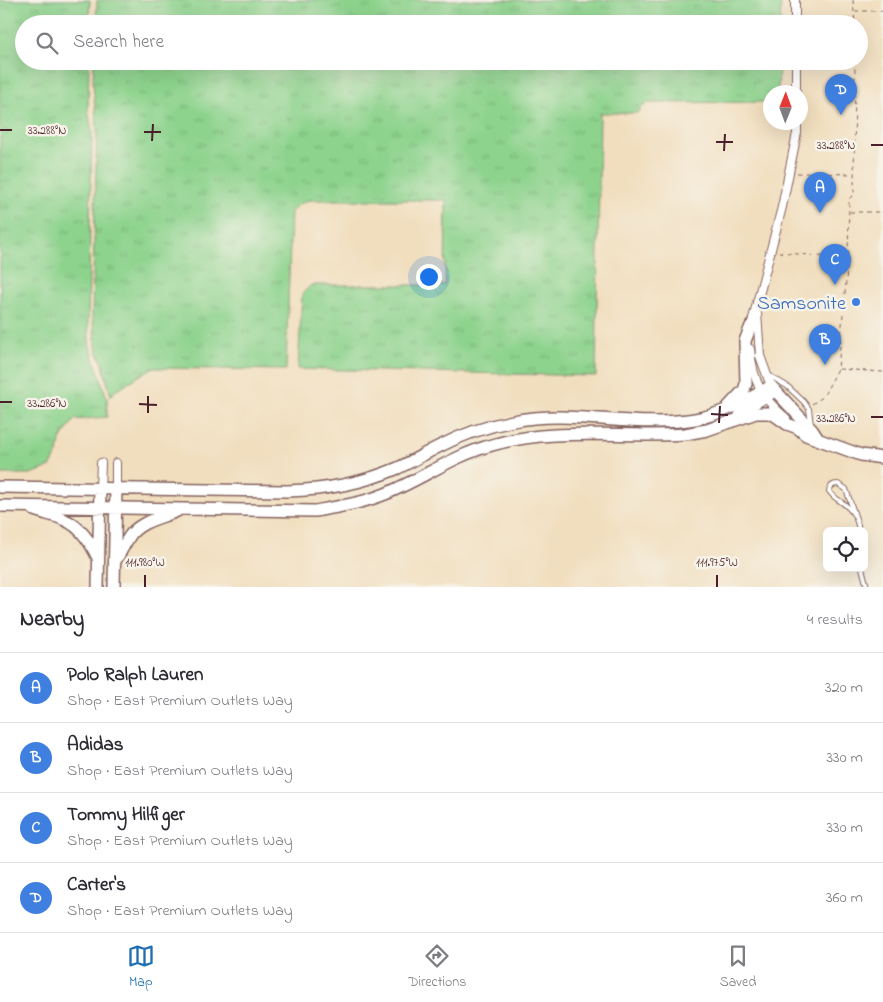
<!DOCTYPE html>
<meta charset="utf-8">
<style>
body{margin:0;font-family:"Indie Flower",sans-serif;background:#f2f2f3;color:#2b2b33}
.controls{position:absolute;right:15px;bottom:15px;display:grid;overflow:hidden;border-radius:8px;box-shadow:0 5px 20px #0002}
.controls button{width:45px;height:45px;display:grid;place-items:center;padding:0;border:0;border-bottom:1px solid #e1e1e2;background:#fff;color:#2b2b33;font:25px sans-serif}
.compass{position:absolute;left:763px;top:85px;width:45px;height:45px;border-radius:50%;background:#fff;box-shadow:0 5px 20px #0002;rotate:1deg}
.you{position:absolute;left:428px;top:276px;width:18px;height:18px;margin:-12px;border:4px solid #fff;border-radius:50%;background:#1a73e8;box-shadow:0 0 0 8px #1a73e833}
.badge{display:grid;place-items:center;width:32px;height:32px;border-radius:50%;background:#1f6fb2;color:#fff;font-size:16px;font-weight:700}
.pin{position:absolute;translate:-50% -41px;filter:drop-shadow(0 1px 2px #0008)}
.pin::after{content:'';position:absolute;top:26px;width:18px;height:15px;background:inherit;clip-path:polygon(0 0,100% 0,50% 100%)}
.list{margin:0;padding:0;list-style:none}
h2{display:flex;justify-content:space-between;align-items:center;height:65px;margin:0;padding:0 20px;font-size:21px}
h2 small{font-size:16px;font-weight:400;color:#7c7c81}
.list li{display:grid;grid-template-columns:32px 1fr auto;gap:15px;align-items:center;box-sizing:border-box;height:70px;padding:0 20px;border-top:1px solid #e1e1e2}
.list b{display:block;font-size:19px;white-space:nowrap}
.list p{margin:0;font-size:16px;white-space:nowrap;color:#7c7c81}
.list em{font-size:16px;font-style:normal;color:#7c7c81}
.icon{flex:none;width:28px;height:28px;fill:none;stroke:currentColor;stroke-width:2;stroke-linecap:round;stroke-linejoin:round}
.map{position:relative;flex:none;width:883px;height:587px;overflow:hidden}
.search{position:absolute;background:#fff;box-shadow:0 5px 20px #0002;left:15px;right:15px;top:15px;height:55px;display:flex;align-items:center;gap:12px;box-sizing:border-box;padding:0 18px;border-radius:28px;color:#7c7c81;font-size:19px}
.sheet{height:345px;background:#fff}
nav{display:flex;justify-content:space-around;align-items:center;box-sizing:border-box;height:70px;border-top:1px solid #e1e1e2;background:#fff;font-size:14px;color:#7c7c81}
nav a{display:grid;justify-items:center;gap:2px}
nav .on{color:#1f6fb2}
.map>svg:first-child{display:block}
.grass{fill:url(#grass-tufts);stroke:#6c795c}
.lines{fill:none;stroke-linecap:round;stroke-linejoin:round}
.lane-casing{stroke:#84625e;stroke-width:6}
.street-casing{stroke:#84625e;stroke-width:10}
.secondary-casing{stroke:#84625e;stroke-width:14}
.path{stroke:#84625e;stroke-width:1;stroke-dasharray:4 4;stroke-linecap:butt}
.lane{stroke:#fff;stroke-width:4}
.street{stroke:#fff;stroke-width:8}
.secondary{stroke:#fff;stroke-width:11}
.ticks{fill:none;stroke:#4a1f2b;stroke-width:2}
.shop-dot{fill:#3f7fe0;stroke:#f7f3e8;stroke-width:2}
.labels{text-anchor:middle;stroke-width:5;stroke-linejoin:round;paint-order:stroke}
.shop-label{font-size:20px;fill:#366cbe;stroke:#f7f3e8;text-anchor:end}
.ticks-label{font-size:12px;text-anchor:middle;fill:#4a1f2b;stroke:#f7f3e8;stroke-width:5;stroke-linejoin:round;paint-order:stroke}
</style>
<div class="map">
<svg width="883" height="587" viewBox="0 0 883 587">
<defs>
<pattern id="grass-tufts" width="24" height="20" patternUnits="userSpaceOnUse" patternTransform="scale(1.25)"><rect width="24" height="20" fill="#8dd38d"/><path d="M3 7l-1-3M5 7V3M7 7l1-3M15 17l-1-3M17 17v-4M19 17l1-3" fill="none" stroke="#7bb57a"/></pattern>
</defs>
<rect width="100%" height="100%" fill="#f7f3e8"/>
<filter id="ink" filterUnits="userSpaceOnUse"><feTurbulence type="fractalNoise" baseFrequency=".02" numOctaves="2"/><feDisplacementMap in="SourceGraphic" scale="10" xChannelSelector="R" yChannelSelector="G"/><feConvolveMatrix kernelMatrix="1 2 1 2 8 2 1 2 1" color-interpolation-filters="sRGB"/></filter>
<filter id="wash" filterUnits="userSpaceOnUse"><feTurbulence type="fractalNoise" baseFrequency=".0096" numOctaves="4" result="noise"/><feDisplacementMap in="SourceGraphic" scale="20" xChannelSelector="R" yChannelSelector="G"/><feGaussianBlur stdDeviation="1.12" result="paint"/><feColorMatrix in="noise" values="0 0 0 0 0 0 0 0 0 0 0 0 0 0 0 0 0 1.4 0 .05"/><feComposite in="paint" operator="in"/></filter>
<g filter="url(#wash)">
<rect width="100%" height="100%" fill="#f1debe"/>
<path class="grass" d="M 0,0 L 90,0 L 89,24 L 24,24 L 24,61 L 89,61 L 88,110 L 92,131 L 88,321 L 89,343 L 107,398 L 107,417 L 74,420 L 60,440 L 58,452 L 50,467 L 30,474 L 0,474 Z
M 97,0 L 781,0 L 780,24 L 96,24 Z
M 94,61 L 779,61 L 778,92 L 770,92 L 770,98 L 762,102 L 647,103 L 637,113 L 600,113 L 596,376 L 298,369 L 302,294 L 311,285 L 445,285 L 446,200 L 309,200 L 299,204 L 291,211 L 286,370 L 152,368 L 116,390 L 111,396 L 102,362 L 97,352 L 92,316 L 97,129 L 93,83 Z"/>
</g>
<g filter="url(#ink)">
<g class="lines">
<defs>
<path id="lane" d="M 770,376 L 787,386 L 804,402 L 809,409 L 811,425
M 854,515 C 846,501 835,501 829,491 C 830,486 833,484 838,484 L 846,489 L 858,525 L 858,531
M 862,568 L 867,587"/>
<path id="street" d="M 795,0 L 795,24
M 796,61 L 796,92
M 757,313 L 760,356 L 771,386
M 750,330 L 782,207 L 797,133 L 797,122
M 750,349 C 753,382 761,397 786,418
M 739,414 L 776,392
M 100,489 L 101,463
M 116,489 L 116,463"/>
<path id="secondary" d="M 728,407 L 744,390 L 746,384 L 745,341 L 751,326
M 0,487 L 287,491 C 326,490 361,484 398,468 C 411,462 424,454 438,447 C 461,435 487,426 513,421 C 573,409 635,429 695,419 C 723,414 747,401 771,386 L 812,430 L 818,439
M 0,506 L 315,511 C 338,507 363,503 385,494 C 422,479 452,456 492,445 C 554,427 620,438 685,434 L 707,430 L 756,413 L 768,413 L 773,414 L 787,424 L 798,428 L 806,435 L 861,455 L 883,458
M 34,510 C 44,514 55,515 65,520 C 81,527 90,542 98,558
M 115,561 C 120,553 124,545 129,537 C 139,521 161,518 177,511
M 98,587 L 100,489
M 114,587 L 116,489"/>
</defs>
<use href="#lane" class="lane-casing"/>
<use href="#street" class="street-casing"/>
<use href="#secondary" class="secondary-casing"/>
<path class="path" d="M 853,0 L 855,24
M 855,11 L 883,11
M 797,173 L 853,174
M 850,212 L 883,212
M 779,252 L 847,259
M 839,369 L 883,372
M 812,404 L 823,397 L 838,369 L 848,260 L 849,199 L 854,194 L 855,61"/>
<use href="#lane" class="lane"/>
<use href="#street" class="street"/>
<use href="#secondary" class="secondary"/>
</g>
</g>
<path class="ticks" d="M 0,130 L 12,130M 144,132 L 161,132M 152,141 L 153,124M 716,142 L 733,142M 871,145 L 883,145M 724,151 L 725,134M 0,402 L 12,402M 139,404 L 157,405M 148,413 L 148,396M 711,414 L 728,415M 871,417 L 883,417M 719,423 L 720,406M 145,587 L 145,575M 717,587 L 717,575"/>
<circle class="shop-dot" cx="856" cy="302" r="5"/>
<g class="labels">
<g class="shop-label">
<text x="846" y="309">Samsonite</text>
</g>
</g>
<g class="ticks-label">
<text x="47" y="134">33.288°N</text>
<text x="836" y="149">33.288°N</text>
<text x="47" y="407">33.286°N</text>
<text x="836" y="422">33.286°N</text>
<text x="145" y="566">111.980°W</text>
<text x="717" y="566">111.975°W</text>
</g>
</svg>
<div class="controls">
<button><svg class="icon" aria-label="locate" viewBox="0 0 24 24"><circle cx="12" cy="12" r="6"/><path d="M12 2v4M12 18v4M2 12h4M18 12h4"/></svg></button>
</div>
<svg class="compass" viewBox="-18 -18 36 36"><path d="M0-13l5 13h-10z" fill="#e53935"/><path d="M0 13l5-13h-10z" fill="#7c7c81"/></svg>
<div class="you"></div>
<div class="pin badge" style="left:820px;top:213px;background:#3f7fe0">A</div>
<div class="pin badge" style="left:825px;top:365px;background:#3f7fe0">B</div>
<div class="pin badge" style="left:835px;top:285px;background:#3f7fe0">C</div>
<div class="pin badge" style="left:841px;top:115px;background:#3f7fe0">D</div>
<div class="search"><svg class="icon" aria-label="search" viewBox="0 0 24 24"><circle cx="10" cy="10" r="6"/><path d="M15 15l6 6"/></svg>Search here</div>
</div>
<section class="sheet">
<h2>Nearby<small>4 results</small></h2>
<ul class="list">
<li><span class="badge" style="background:#3f7fe0">A</span><div><b>Polo Ralph Lauren</b><p>Shop · East Premium Outlets Way</p></div><em>320 m</em></li>
<li><span class="badge" style="background:#3f7fe0">B</span><div><b>Adidas</b><p>Shop · East Premium Outlets Way</p></div><em>330 m</em></li>
<li><span class="badge" style="background:#3f7fe0">C</span><div><b>Tommy Hilfiger</b><p>Shop · East Premium Outlets Way</p></div><em>330 m</em></li>
<li><span class="badge" style="background:#3f7fe0">D</span><div><b>Carter's</b><p>Shop · East Premium Outlets Way</p></div><em>360 m</em></li>
</ul>
</section>
<nav>
<a class="on"><svg class="icon" aria-label="map" viewBox="0 0 24 24"><path d="M3 6l6-2 6 2 6-2v14l-6 2-6-2-6 2zM9 4v14M15 6v14"/></svg>Map</a>
<a><svg class="icon" aria-label="directions" viewBox="0 0 24 24"><path d="M12 3l9 9-9 9-9-9zM9 14v-3h6M13 9l2 2-2 2"/></svg>Directions</a>
<a><svg class="icon" aria-label="saved" viewBox="0 0 24 24"><path d="M7 4h10v16l-5-4-5 4z"/></svg>Saved</a>
</nav>
